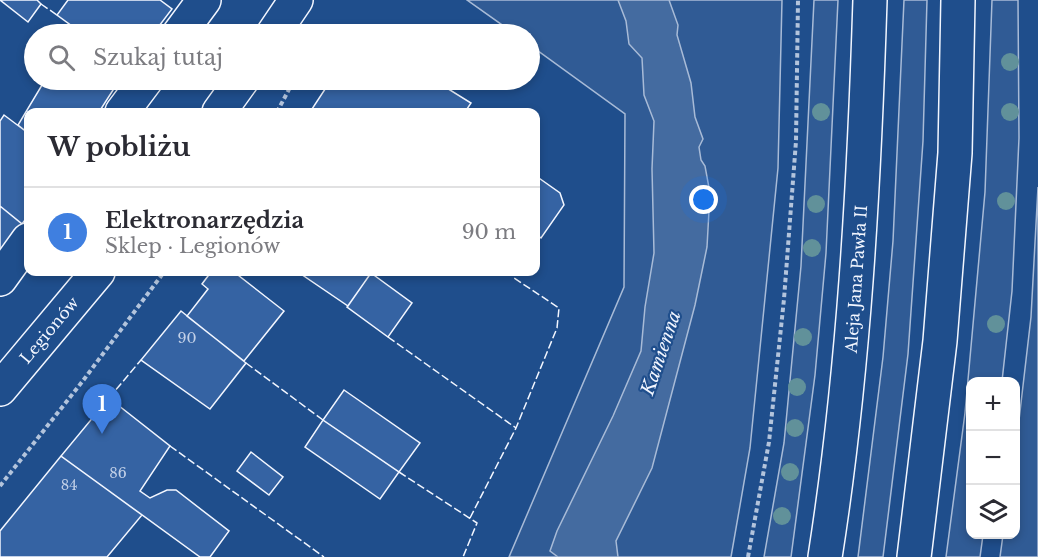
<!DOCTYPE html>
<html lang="pl">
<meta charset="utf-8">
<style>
body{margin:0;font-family:"Libre Baskerville",serif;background:#f2f2f3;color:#2b2b33}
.controls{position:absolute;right:18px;bottom:18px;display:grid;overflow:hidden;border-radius:12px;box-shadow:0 3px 9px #0003}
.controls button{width:54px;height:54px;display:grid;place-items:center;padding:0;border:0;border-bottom:2px solid #e1e1e2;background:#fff;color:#2b2b33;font:30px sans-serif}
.you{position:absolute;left:704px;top:200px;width:21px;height:21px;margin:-15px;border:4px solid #fff;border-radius:50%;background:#1a73e8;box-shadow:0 0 0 9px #1a73e833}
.badge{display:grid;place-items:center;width:39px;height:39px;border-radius:50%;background:#111827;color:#fff;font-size:20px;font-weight:700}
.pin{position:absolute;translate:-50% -50px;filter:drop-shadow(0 2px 3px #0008)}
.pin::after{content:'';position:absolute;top:32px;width:21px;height:18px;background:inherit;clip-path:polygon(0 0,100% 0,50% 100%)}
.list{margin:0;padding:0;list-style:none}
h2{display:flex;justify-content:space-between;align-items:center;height:78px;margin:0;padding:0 24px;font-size:26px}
h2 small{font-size:20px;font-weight:400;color:#7c7c81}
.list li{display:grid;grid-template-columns:39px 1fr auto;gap:18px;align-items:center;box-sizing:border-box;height:90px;padding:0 24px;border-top:2px solid #e1e1e2}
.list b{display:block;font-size:22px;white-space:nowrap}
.list p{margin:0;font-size:20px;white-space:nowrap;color:#7c7c81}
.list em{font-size:20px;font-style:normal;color:#7c7c81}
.icon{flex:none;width:33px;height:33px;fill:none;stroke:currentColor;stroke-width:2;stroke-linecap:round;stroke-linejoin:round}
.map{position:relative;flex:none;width:1038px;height:557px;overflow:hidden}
.search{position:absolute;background:#fff;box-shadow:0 3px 9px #0003;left:24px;top:24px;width:516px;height:66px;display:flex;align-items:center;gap:15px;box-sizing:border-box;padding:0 21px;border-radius:33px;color:#7c7c81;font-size:22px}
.panel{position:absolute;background:#fff;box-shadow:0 3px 9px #0003;left:24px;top:108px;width:516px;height:168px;border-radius:12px}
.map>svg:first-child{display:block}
.built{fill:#305b95;stroke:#a8bbd7;stroke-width:1.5}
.water{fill:#446ba0;stroke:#a8bbd7;stroke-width:1.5}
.building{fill:#3563a3;stroke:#f2f6ff;stroke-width:1.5}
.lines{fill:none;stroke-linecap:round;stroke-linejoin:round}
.minor-casing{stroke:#f2f6ff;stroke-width:36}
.major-casing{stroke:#f2f6ff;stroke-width:36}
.path{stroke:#b3c4dc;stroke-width:4;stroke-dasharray:4.5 3;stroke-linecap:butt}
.minor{stroke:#1f4e8c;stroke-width:33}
.major{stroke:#1f4e8c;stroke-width:33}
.fence{stroke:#f2f6ff;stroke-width:1.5;stroke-dasharray:8 3;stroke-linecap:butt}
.tree{fill:#61919a}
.labels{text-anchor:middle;stroke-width:4.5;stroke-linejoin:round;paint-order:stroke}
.number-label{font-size:14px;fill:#c3d1e8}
.street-label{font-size:16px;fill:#f2f6ff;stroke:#1f4e8c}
.water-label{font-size:18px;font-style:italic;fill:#f2f6ff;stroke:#1f4e8c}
</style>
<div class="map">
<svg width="1038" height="557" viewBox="0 0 1038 557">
<rect width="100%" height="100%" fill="#1f4e8c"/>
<path class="built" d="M 467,0 L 782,0 L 778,168 L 750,448 L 731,557 L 509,557 L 624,287 L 625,114 L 530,45 L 530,34 L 515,34 Z
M 814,0 L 838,0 L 826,253 L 815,375 L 791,557 L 764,557 L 784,443 L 801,266 Z
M 904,0 L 927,0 L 923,141 L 908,354 L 883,557 L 858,557 L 883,357 L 893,241 Z
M 992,0 L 1018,0 L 1019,138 L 1012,291 L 1002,381 L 970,382 L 970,534 L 983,535 L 980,557 L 946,557 L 965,413 L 985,192 Z
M 1038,187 L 1038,557 L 1000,557 L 1003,535 L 1016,534 L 1016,446 L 1031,317 Z"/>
<path class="water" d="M 618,0 L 669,0 L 678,25 L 677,35 L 691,83 L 695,117 L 703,139 L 699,147 L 701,160 L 705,166 L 710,193 L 707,247 L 695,305 L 652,468 L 616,541 L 618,557 L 558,557 L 550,551 L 557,531 L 613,416 L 641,351 L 645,307 L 654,253 L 652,169 L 654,121 L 644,95 L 642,58 L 629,44 L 626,21 Z"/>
<path class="building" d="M 0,0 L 37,0 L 41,4 L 28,22 Z
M 68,0 L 160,0 L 172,9 L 153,34 L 83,34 L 57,15 Z
M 45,80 L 103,80 L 115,87 L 99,112 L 28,112 L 28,133 L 18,125 Z
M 331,80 L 434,80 L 471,103 L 465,112 L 310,112 Z
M 4,115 L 28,133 L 28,216 L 22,224 L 0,206 L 0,121 Z
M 536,176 L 560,193 L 564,205 L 541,238 L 536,234 Z
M 0,206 L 22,224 L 0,254 Z
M 211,272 L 234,272 L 284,311 L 244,361 L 187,316 L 208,289 L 202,284 Z
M 298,272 L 368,272 L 371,273 L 348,306 Z
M 371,273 L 412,303 L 388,337 L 347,307 Z
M 181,311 L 246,363 L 210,409 L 141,360 Z
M 344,390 L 420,443 L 399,472 L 323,420 Z
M 109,398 L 170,446 L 140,491 L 150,498 L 167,490 L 176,490 L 229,531 L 210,557 L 200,557 L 61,456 Z
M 323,420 L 399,472 L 380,499 L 305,447 Z
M 251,452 L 283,477 L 269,495 L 237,471 Z
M 61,456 L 142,515 L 107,557 L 0,557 L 0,531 Z"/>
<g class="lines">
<defs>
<path id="minor" d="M 179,34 L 204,0
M 273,34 L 296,0
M 122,112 L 146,80
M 219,112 L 242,80
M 0,279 L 28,240
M 0,389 L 98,272"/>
<path id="major" d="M 825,557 C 854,372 864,187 870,0
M 914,557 L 940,341 L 955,153 L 958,0"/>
</defs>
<use href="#minor" class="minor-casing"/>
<use href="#major" class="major-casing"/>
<path class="path" d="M 277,112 L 294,80
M 0,486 L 82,382 L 164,272
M 748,557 L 769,442 L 784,299 L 796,141 L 798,0"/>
<use href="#minor" class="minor"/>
<use href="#major" class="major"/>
<path class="fence" d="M 41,4 L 57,15
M 115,87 L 120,80
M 388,337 L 516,428
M 246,363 L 323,420
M 109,398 L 141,360
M 170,446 L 324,557
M 399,472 L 477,523 L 463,557
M 470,518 L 516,428 L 557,328 L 559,308 L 514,278"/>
</g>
<g class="tree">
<circle cx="1010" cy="62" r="9"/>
<circle cx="821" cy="112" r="9"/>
<circle cx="1010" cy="112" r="9"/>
<circle cx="1006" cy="201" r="9"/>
<circle cx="816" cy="204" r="9"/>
<circle cx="812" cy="248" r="9"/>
<circle cx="996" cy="324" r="9"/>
<circle cx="803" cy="337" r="9"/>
<circle cx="797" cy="387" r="9"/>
<circle cx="795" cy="428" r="9"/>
<circle cx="790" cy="472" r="9"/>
<circle cx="782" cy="516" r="9"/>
</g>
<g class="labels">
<g class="number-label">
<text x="187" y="343">90</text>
<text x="118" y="478">86</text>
<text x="69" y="490">84</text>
</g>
<g class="street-label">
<text transform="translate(856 279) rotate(-86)" y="6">Aleja Jana Pawła II</text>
<text transform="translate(49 330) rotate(-50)" y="6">Legionów</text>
</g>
<g class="water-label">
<text transform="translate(661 353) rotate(-71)" y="6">Kamienna</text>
</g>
</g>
</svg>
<div class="controls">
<button>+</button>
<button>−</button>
<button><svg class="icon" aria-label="layers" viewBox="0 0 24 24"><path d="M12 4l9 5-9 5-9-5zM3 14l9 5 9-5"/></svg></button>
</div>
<div class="you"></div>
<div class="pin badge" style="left:102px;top:434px;background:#3f7fe0">1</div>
<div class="search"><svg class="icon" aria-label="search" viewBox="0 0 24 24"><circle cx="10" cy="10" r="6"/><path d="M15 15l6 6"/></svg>Szukaj tutaj</div>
<section class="panel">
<h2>W pobliżu<small></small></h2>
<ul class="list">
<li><span class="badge" style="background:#3f7fe0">1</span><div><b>Elektronarzędzia</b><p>Sklep · Legionów</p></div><em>90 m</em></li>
</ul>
</section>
</div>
